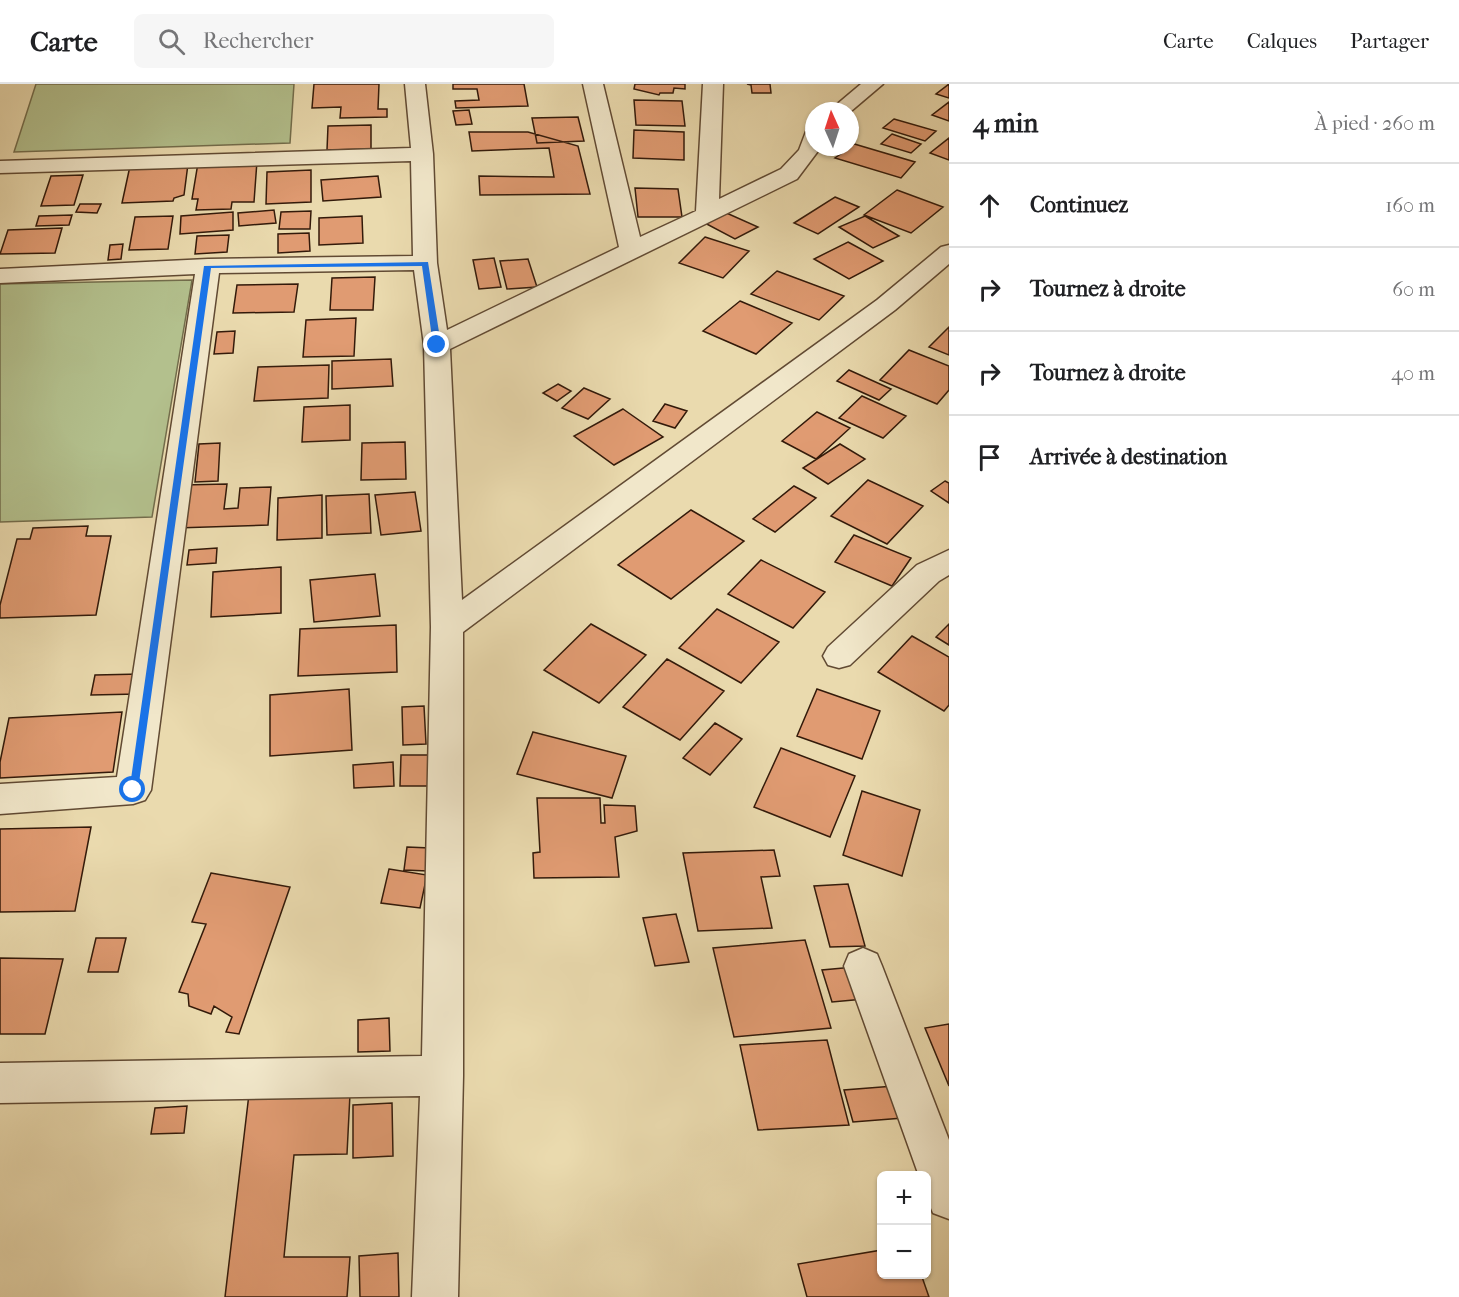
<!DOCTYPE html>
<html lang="fr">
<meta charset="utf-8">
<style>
body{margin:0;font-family:"IM FELL French Canon",serif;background:#f6f6f6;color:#202124}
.controls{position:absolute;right:18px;bottom:18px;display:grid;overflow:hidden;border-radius:9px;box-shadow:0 2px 4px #0004}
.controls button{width:54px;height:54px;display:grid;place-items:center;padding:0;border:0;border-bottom:2px solid #e0e0e0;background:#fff;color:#202124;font:30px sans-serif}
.compass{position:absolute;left:805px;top:18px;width:54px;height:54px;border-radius:50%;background:#fff;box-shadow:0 2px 4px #0004;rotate:357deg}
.stop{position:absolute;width:18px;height:18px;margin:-14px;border:4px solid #1a73e8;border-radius:50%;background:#fff}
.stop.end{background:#1a73e8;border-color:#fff;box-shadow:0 2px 6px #0008}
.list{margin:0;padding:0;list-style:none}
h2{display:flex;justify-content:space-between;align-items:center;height:78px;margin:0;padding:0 24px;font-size:26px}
h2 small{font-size:20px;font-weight:400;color:#757577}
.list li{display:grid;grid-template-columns:39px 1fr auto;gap:18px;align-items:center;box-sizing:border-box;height:84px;padding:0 24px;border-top:2px solid #e0e0e0}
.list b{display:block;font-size:22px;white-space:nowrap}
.list em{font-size:20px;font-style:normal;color:#757577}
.icon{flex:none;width:33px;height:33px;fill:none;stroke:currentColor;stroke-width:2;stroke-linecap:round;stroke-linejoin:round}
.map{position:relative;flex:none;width:949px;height:1213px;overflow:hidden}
header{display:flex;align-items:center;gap:36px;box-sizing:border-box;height:84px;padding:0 30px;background:#fff;border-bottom:2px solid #e0e0e0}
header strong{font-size:28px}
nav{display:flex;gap:33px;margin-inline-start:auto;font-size:21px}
.search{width:420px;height:54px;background:#f6f6f6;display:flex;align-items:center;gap:15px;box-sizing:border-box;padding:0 21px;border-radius:9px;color:#757577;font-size:22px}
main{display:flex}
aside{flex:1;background:#fff}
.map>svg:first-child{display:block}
.green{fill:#b3c08d;stroke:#736d4c;stroke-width:1.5}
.building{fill:#e09b72;stroke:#331a0a;stroke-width:1.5}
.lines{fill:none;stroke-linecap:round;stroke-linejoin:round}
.minor-casing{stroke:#614a33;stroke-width:3}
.minor{fill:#f1e7ca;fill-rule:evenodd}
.route{fill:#1a73e8}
</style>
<header>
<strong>Carte</strong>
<div class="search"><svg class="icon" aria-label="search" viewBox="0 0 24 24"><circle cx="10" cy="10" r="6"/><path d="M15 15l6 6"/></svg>Rechercher</div>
<nav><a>Carte</a><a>Calques</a><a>Partager</a></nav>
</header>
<main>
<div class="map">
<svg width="949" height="1213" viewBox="0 0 949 1213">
<rect width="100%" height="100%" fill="#eadaae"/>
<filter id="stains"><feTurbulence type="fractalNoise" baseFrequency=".00333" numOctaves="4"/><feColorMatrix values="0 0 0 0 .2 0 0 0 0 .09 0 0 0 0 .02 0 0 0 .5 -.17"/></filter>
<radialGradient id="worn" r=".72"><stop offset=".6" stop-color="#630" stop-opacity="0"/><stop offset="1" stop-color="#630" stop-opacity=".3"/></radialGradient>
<path class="green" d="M 36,0 L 294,0 L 290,59 L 14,68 Z
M 192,196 L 152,433 L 0,438 L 0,200 Z"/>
<path class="building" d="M 314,0 L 379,0 L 378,25 L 387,25 L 387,33 L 340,34 L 341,23 L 312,24 Z
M 453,0 L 524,0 L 528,22 L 456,24 L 455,17 L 479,16 L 477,5 L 453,5 Z
M 635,0 L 685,0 L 685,5 L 674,4 L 673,9 L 660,9 L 659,11 L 634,5 Z
M 770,0 L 771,9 L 752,9 L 751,1 L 747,0 Z
M 949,0 L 949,14 L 936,10 Z
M 634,16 L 682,17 L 685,42 L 636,41 Z
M 949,18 L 949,37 L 932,31 Z
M 469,26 L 472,40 L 456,41 L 453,27 Z
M 578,33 L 584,57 L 537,59 L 532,34 Z
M 894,35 L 936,47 L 925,57 L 883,44 Z
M 371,41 L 371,65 L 327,66 L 328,42 Z
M 634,46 L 684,48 L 684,76 L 633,74 Z
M 469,48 L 528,48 L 578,62 L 590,110 L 480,111 L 479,92 L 554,93 L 549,64 L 472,67 Z
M 892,50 L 921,60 L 911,69 L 881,60 Z
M 949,54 L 949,76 L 930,69 Z
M 851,59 L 915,78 L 901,94 L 835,74 L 850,63 Z
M 257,77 L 254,118 L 232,118 L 231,125 L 196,126 L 198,115 L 192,115 L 198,79 Z
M 188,80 L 184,111 L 174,114 L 173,117 L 122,119 L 130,82 Z
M 311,86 L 311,118 L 266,120 L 267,88 Z
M 83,91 L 74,121 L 41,122 L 51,92 Z
M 378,92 L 381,113 L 323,117 L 321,96 Z
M 635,104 L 678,105 L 682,133 L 638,133 Z
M 897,106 L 943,123 L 911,149 L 864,131 Z
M 835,113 L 859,123 L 818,150 L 794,139 Z
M 80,120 L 101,120 L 97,129 L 76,128 Z
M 274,126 L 276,139 L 239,142 L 238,129 Z
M 311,127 L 310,145 L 279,145 L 281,128 Z
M 722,127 L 758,143 L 735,155 L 701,137 Z
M 233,128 L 233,146 L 180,150 L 181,132 Z
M 72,131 L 69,141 L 36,142 L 39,132 Z
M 173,132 L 168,165 L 129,166 L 135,133 Z
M 362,132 L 363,159 L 319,161 L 319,134 Z
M 865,132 L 899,152 L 873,164 L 839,143 Z
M 62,144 L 55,169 L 0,170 L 8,146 Z
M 309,149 L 310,167 L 278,169 L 278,150 Z
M 229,151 L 227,168 L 195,170 L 197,152 Z
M 705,153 L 749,167 L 723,194 L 679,179 Z
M 848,158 L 883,177 L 849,195 L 814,175 Z
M 123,160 L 121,175 L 108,176 L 110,161 Z
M 494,174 L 501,203 L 479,205 L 473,176 Z
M 528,175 L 537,203 L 507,205 L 500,177 Z
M 777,187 L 844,212 L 819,236 L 751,210 Z
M 375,193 L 373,226 L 330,226 L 332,194 Z
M 298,200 L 294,228 L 233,229 L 237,201 Z
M 740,217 L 792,239 L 756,270 L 703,247 Z
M 356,234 L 354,272 L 303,273 L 306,236 Z
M 949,243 L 949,271 L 929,263 Z
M 235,247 L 233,269 L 214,270 L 217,248 Z
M 909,266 L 949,282 L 949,306 L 937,320 L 880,296 Z
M 391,275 L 393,302 L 332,305 L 332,277 Z
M 329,281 L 328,314 L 254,317 L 258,283 Z
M 849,286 L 891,305 L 879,316 L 837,297 Z
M 558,300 L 571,307 L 557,317 L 543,309 Z
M 584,304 L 610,315 L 588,335 L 562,324 Z
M 862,312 L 906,332 L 883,354 L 839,334 Z
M 665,320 L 687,327 L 675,344 L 653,337 Z
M 350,321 L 350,356 L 302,358 L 304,323 Z
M 623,325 L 663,353 L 614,381 L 574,352 Z
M 817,328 L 850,344 L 816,375 L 782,357 Z
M 405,358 L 406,395 L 361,396 L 362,359 Z
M 220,359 L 218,397 L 195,398 L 199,360 Z
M 840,360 L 865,375 L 828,400 L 803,384 Z
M 868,396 L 923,422 L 887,460 L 831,432 Z
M 945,397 L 949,399 L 949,419 L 931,407 Z
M 227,400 L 224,425 L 238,424 L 240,404 L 271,403 L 268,441 L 176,444 L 182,401 Z
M 794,402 L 816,414 L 775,448 L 753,435 Z
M 415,408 L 421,447 L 381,451 L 375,411 Z
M 369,410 L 371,449 L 327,451 L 326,412 Z
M 322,411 L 322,454 L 277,456 L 278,414 Z
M 691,426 L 744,457 L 671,515 L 618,481 Z
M 88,442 L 86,452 L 111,452 L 96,531 L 0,534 L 0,521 L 17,455 L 30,455 L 33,444 Z
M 854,451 L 911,474 L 892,502 L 835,478 Z
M 217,464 L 216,479 L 187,481 L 189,466 Z
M 761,476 L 825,508 L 793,544 L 728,510 Z
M 281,483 L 281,529 L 211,533 L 213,488 Z
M 375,490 L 380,532 L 314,538 L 310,496 Z
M 717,525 L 779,558 L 741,599 L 679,564 Z
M 591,540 L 646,571 L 599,619 L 544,586 Z
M 949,540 L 949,561 L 936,553 Z
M 396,541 L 397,588 L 298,592 L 300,545 Z
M 912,552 L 949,573 L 949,621 L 944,627 L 878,588 Z
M 667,575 L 724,607 L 680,656 L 623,623 Z
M 141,590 L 138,610 L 91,611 L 95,591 Z
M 349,605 L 352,666 L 270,672 L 270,611 Z
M 817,605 L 880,627 L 862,675 L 797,652 Z
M 424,622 L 426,660 L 403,661 L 402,623 Z
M 122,628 L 113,688 L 0,694 L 0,678 L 9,634 Z
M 715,639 L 742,655 L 710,691 L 683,674 Z
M 533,648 L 626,672 L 612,714 L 517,690 Z
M 781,664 L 855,692 L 830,753 L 754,723 Z
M 401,671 L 432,671 L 431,702 L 400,702 Z
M 393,678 L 394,702 L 354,704 L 353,681 Z
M 862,707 L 920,726 L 902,792 L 843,771 Z
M 537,714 L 600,714 L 601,739 L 605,739 L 604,721 L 635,722 L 637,747 L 615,753 L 619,793 L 534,794 L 533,769 L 540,768 Z
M 91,743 L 75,827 L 0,828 L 0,745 Z
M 407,763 L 430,764 L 428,787 L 404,786 Z
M 774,766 L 780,792 L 761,793 L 772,844 L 698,847 L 683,769 Z
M 389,785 L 427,791 L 420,824 L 381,819 Z
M 211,789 L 290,803 L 239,950 L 226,948 L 232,933 L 214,922 L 211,930 L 189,922 L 188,910 L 179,908 L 206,840 L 192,838 Z
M 848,800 L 865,862 L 830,863 L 814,802 Z
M 676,830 L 689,878 L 655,882 L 643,834 Z
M 96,854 L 126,854 L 118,888 L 88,888 Z
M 805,856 L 831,944 L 734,953 L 713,864 Z
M 0,874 L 63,875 L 45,950 L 0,950 Z
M 854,883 L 864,915 L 832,918 L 822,886 Z
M 389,934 L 390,967 L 358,968 L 358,936 Z
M 949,940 L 949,1002 L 925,944 Z
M 827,956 L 849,1041 L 758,1046 L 740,961 Z
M 894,1002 L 903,1034 L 853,1038 L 844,1006 Z
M 249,1010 L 350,1010 L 347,1070 L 294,1071 L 284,1173 L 350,1173 L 347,1213 L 225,1213 Z
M 392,1019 L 393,1072 L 353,1074 L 353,1021 Z
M 187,1022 L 184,1049 L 151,1050 L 155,1024 Z
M 882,1166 L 882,1190 L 921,1190 L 929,1213 L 807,1213 L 798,1180 Z
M 398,1169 L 399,1213 L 360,1213 L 359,1172 Z"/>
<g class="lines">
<defs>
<path id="minor" d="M 405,0 L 425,0 L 433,70 L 437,179 L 447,246 L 619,163 L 583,0 L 603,0 L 640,153 L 696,127 L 703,0 L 723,0 L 719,115 L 781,85 L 799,66 L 807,45 L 814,43 L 814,63 L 821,63 L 797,95 L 450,265 L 462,516 L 877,216 L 941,163 L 949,161 L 949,180 L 895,226 L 463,548 L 463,992 L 458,1213 L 412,1213 L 420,1012 L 0,1019 L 0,979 L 422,972 L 431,543 L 424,261 L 414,186 L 219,189 L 151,706 L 145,716 L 133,720 L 0,730 L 0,700 L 117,693 L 195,190 L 0,199 L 0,185 L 208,175 L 413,172 L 411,77 L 0,89 L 0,77 L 411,64 Z
M 861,0 L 883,0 L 850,28 L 829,27 Z
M 949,466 L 949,491 L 939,497 L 850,581 L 839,584 L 828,581 L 823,572 L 828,563 L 917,481 Z
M 863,864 L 877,870 L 882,882 L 949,1056 L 949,1135 L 933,1129 L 926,1112 L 926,1092 L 919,1092 L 844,882 L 849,870 Z"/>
</defs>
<use href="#minor" class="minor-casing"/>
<use href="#minor" class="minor"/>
</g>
<path class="route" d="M 428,178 L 441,261 L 437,264 L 433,261 L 422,182 L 211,184 L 138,706 L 133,710 L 129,709 L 204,182 Z"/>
<rect width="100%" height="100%" filter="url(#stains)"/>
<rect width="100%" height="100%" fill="url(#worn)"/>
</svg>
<div class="controls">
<button>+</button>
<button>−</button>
</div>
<svg class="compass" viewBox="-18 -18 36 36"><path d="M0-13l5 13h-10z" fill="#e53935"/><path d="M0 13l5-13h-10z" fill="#757577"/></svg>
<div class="stop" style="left:133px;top:706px"></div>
<div class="stop end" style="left:437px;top:261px"></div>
</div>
<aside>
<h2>4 min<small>À pied · 260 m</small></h2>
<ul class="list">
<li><svg class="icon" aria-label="ahead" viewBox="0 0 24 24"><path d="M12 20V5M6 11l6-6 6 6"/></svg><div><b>Continuez</b></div><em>160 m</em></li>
<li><svg class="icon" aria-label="right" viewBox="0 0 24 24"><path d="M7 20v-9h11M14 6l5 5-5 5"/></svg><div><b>Tournez à droite</b></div><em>60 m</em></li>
<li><svg class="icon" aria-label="right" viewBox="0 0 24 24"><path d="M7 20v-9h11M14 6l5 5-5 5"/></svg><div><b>Tournez à droite</b></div><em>40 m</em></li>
<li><svg class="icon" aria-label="arrive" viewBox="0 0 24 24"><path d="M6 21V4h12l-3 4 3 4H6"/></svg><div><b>Arrivée à destination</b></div></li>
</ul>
</aside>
</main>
